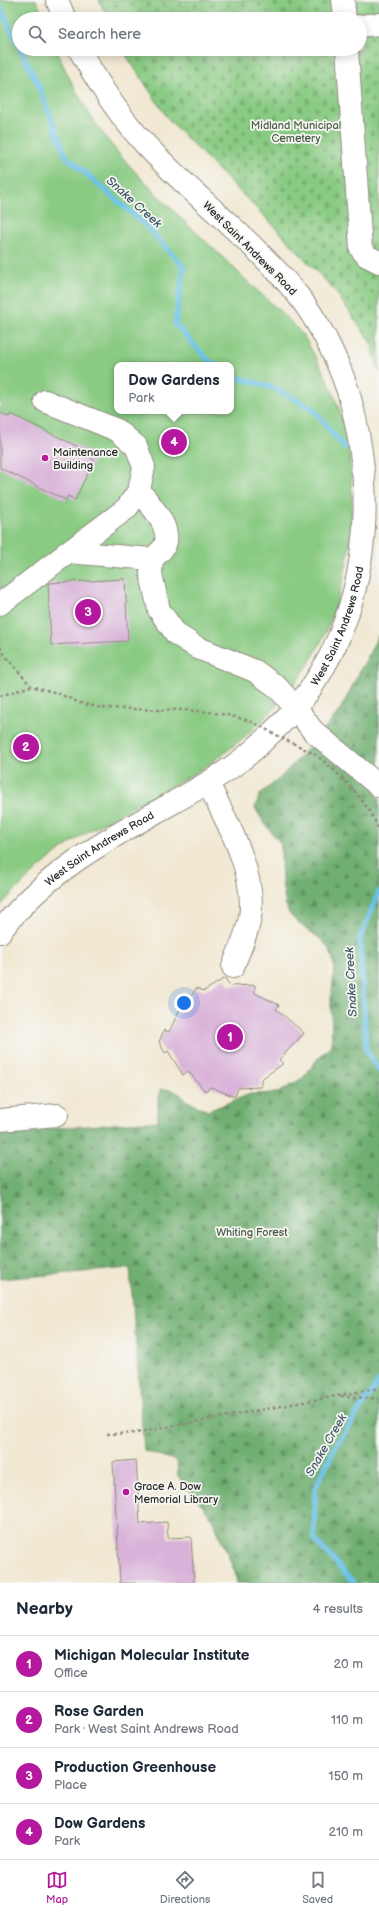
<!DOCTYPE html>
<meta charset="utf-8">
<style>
body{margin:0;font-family:"Balsamiq Sans",sans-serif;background:#f2f2f3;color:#1f2937}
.you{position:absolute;left:184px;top:1003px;width:14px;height:14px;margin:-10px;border:3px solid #fff;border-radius:50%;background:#1a73e8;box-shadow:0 0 0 6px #1a73e833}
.badge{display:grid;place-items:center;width:26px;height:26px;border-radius:50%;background:#b5179e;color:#fff;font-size:13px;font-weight:700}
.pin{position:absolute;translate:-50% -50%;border:2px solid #fff;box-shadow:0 1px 4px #0006}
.popup{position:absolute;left:114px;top:362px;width:120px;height:52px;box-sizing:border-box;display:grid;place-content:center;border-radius:8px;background:#fff;filter:drop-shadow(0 1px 3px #0005);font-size:13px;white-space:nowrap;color:#747a83}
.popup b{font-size:15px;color:#1f2937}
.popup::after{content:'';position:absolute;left:50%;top:100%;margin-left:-8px;border:8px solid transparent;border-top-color:#fff}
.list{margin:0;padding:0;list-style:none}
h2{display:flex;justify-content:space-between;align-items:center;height:52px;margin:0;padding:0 16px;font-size:17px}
h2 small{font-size:13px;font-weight:400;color:#747a83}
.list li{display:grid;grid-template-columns:26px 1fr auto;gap:12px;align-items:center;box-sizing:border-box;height:56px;padding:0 16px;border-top:1px solid #e0e1e3}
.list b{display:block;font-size:15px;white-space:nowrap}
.list p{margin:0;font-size:13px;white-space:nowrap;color:#747a83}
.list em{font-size:13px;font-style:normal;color:#747a83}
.icon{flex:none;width:22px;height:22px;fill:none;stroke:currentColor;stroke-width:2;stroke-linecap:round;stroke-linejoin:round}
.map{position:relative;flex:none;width:379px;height:1583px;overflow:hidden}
.search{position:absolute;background:#fff;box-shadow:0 2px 10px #0003;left:12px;right:12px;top:12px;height:44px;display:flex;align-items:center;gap:10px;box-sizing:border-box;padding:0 14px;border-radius:22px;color:#747a83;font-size:15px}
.sheet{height:276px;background:#fff}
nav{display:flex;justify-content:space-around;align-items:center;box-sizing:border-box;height:56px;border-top:1px solid #e0e1e3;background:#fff;font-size:11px;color:#747a83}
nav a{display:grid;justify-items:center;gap:2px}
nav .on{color:#b5179e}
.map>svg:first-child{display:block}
.green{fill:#8acb83;stroke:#5a7b57;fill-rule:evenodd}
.forest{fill:url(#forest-firs);stroke:#4d6d4e}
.cemetery{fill:url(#cemetery-stones);stroke:#5a7b57}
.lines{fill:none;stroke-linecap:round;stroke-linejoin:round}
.stream{stroke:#6ac1e7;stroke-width:5.5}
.building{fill:#d9b2d9}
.minor-casing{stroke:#8e8a7e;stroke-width:24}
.path{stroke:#8e8a7e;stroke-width:2.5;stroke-dasharray:3 3;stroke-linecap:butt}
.minor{stroke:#fff;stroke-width:22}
.path-bridge{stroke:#8e8a7e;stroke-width:2.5;stroke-dasharray:3 3;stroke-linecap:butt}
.poi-dot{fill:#b5179e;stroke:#f6f6f2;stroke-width:1.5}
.labels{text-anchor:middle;stroke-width:3.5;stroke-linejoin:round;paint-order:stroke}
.park-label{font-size:11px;fill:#485b45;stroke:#f6f6f2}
.street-label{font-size:11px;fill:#2b2b2b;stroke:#f6f6f2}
.poi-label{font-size:11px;fill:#2b2b2b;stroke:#f6f6f2;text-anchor:start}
.water-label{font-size:12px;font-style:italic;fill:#3e5863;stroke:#f6f6f2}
</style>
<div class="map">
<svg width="379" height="1583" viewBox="0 0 379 1583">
<defs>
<pattern id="forest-firs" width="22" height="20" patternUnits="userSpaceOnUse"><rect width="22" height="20" fill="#6faf71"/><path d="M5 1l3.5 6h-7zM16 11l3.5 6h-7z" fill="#5b8f5d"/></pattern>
<pattern id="cemetery-stones" width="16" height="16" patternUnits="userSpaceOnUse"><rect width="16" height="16" fill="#8acb83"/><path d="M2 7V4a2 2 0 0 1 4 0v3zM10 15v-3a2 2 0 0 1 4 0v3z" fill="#77ae71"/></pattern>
</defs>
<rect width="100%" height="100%" fill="#f6f6f2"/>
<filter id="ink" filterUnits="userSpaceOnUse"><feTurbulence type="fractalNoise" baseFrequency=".025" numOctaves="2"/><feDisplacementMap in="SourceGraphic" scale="8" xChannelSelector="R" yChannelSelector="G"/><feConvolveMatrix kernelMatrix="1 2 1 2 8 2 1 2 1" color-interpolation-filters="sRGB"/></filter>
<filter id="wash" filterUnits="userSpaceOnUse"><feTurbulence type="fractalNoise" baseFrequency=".012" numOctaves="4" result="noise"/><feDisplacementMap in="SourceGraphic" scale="16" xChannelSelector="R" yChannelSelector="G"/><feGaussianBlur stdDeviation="0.9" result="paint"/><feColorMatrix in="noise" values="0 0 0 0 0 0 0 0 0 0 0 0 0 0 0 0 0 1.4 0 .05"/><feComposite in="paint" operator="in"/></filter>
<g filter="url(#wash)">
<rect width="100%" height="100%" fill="#f1e8d2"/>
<path class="green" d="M 0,0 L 36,0 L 44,19 L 19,19 L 19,49 L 56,49 C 71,85 94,126 120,155 C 158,199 203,238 244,278 C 262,296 286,315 301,333 C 307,340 311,350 316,358 C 348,414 354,461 351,526 C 347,593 323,656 277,705 C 257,727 234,747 209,764 C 168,791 123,810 81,836 C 50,856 25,880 0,906 ZM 117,365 L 231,365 L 231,411 L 117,411 Z"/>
<path class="forest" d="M 379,634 L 379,1583 L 237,1583 L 235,1572 L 212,1518 L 178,1476 L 177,1461 L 144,1451 L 130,1268 L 0,1279 L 0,1132 L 158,1121 L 158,1101 L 161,1089 L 172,1090 L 180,1094 L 187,1101 L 208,1111 L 250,1094 L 278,1093 L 304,1077 L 318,1058 L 332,1045 C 332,1030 331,1014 331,999 C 332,985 337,967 331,953 C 323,935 303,930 291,916 C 281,904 281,860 281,844 L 265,824 L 255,808 L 260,794 L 280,778 L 314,742 L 340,710 Z"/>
<path class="cemetery" d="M 99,0 L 379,0 L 379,372 L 371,343 L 335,291 L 269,221 L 169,120 L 122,49 L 360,49 L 360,19 L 108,19 Z"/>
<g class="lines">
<path class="stream" d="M 0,7 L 19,46
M 20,49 L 37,82 L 66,156 L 145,225 L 184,267 L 175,324 L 209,361 L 216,365
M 231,373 L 239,378 L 274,388 L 313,409 L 344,447
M 379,892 L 360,938 L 366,1049 L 379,1071
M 354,1583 L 314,1539 L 315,1488 L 337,1444 L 379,1381"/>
</g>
<g id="blocks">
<path class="building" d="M 0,413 L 9,417 L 11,414 L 89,452 L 87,456 L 94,460 L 75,500 L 68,496 L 66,500 L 0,468 Z
M 125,579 L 128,641 L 51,645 L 48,583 Z
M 225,978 L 230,986 L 255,985 L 255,993 L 279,1005 L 276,1009 L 304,1033 L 279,1060 L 283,1064 L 261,1079 L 261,1087 L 238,1088 L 235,1097 L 211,1087 L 205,1091 L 188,1071 L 183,1075 L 168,1051 L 165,1053 L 159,1042 L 164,1030 L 169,1032 L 180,1009 L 184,1011 L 196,988 L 204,991 Z
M 136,1460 L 140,1524 L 167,1522 L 168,1538 L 191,1537 L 194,1583 L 120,1583 L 113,1462 Z"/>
</g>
</g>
<g filter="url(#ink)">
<use href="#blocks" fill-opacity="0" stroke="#8e8a7e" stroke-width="1"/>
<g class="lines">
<defs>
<g id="minor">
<path d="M 57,0 L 65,19"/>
<path d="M 343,0 L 345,19"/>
<path d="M 360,26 L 379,24"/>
<path d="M 347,49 L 361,249 L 367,256 L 379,262"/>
<path d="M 139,490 C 149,504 172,526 165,545 C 163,550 156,555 152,559 L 151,574 L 159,610 L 176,634 L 198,648 L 255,671 L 277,687 L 296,708 L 313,731 L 379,786"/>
<path d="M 67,552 L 152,559"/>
<path d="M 0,604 L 127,508 L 139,490 L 144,467 L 136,446 L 117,430 L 45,401"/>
<path d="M 208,783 C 226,821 251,862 251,906 C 251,927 240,947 233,967"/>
<path id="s1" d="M 0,932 C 46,871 109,839 174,802 C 204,785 235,768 260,744 C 272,732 286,720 297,707 C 369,617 379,499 348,391 C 336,356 320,323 297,294 C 252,239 193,196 145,144 C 118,115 98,83 79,49"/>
<path d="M 0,1120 L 57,1115"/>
</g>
</defs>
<use href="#minor" class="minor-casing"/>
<path class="path" d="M 0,647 L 7,658 L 31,686
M 0,696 L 31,686 L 57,693 L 80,703 L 102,708 L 161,710
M 341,1396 L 379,1399
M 107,1434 L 136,1433 L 379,1388"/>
<use href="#minor" class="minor"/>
<path class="path-bridge" d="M 161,710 C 186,709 224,712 249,721 C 258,724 267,730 276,735 C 288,741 302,747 314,754 C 337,769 370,805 379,830"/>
</g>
</g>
<g class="poi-dot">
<circle cx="45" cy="458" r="4"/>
<circle cx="126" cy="1492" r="4"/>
</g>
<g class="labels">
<g class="park-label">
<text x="296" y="129">Midland Municipal<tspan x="296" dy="13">Cemetery</tspan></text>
<text x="252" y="1236">Whiting Forest</text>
</g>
<g class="street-label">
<text transform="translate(250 248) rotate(45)" y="4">West Saint Andrews Road</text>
<text dy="4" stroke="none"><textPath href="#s1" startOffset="467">West Saint Andrews Road</textPath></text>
<text dy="4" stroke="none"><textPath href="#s1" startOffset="131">West Saint Andrews Road</textPath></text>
</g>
<g class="poi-label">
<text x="53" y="456">Maintenance<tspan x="53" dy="13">Building</tspan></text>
<text x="134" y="1490">Grace A. Dow<tspan x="134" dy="13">Memorial Library</tspan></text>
</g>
<g class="water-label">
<text transform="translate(134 202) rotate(42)" y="4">Snake Creek</text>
<text transform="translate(351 982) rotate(-93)" y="4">Snake Creek</text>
<text transform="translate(326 1445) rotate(-60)" y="4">Snake Creek</text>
</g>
</g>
</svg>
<div class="you"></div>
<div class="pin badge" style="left:230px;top:1037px">1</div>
<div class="pin badge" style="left:26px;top:747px">2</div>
<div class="pin badge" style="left:88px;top:612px">3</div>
<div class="pin badge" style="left:174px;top:442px">4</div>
<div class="popup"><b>Dow Gardens</b>Park</div>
<div class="search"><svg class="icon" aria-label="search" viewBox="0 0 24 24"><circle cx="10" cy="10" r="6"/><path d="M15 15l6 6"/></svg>Search here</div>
</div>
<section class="sheet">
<h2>Nearby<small>4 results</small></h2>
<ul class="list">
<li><span class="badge">1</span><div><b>Michigan Molecular Institute</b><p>Office</p></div><em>20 m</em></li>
<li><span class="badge">2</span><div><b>Rose Garden</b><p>Park · West Saint Andrews Road</p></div><em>110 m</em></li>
<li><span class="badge">3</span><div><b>Production Greenhouse</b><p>Place</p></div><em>150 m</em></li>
<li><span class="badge">4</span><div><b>Dow Gardens</b><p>Park</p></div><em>210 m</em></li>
</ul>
</section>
<nav>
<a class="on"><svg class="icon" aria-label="map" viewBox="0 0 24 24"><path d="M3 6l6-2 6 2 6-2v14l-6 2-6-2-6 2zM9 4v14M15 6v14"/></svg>Map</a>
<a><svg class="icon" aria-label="directions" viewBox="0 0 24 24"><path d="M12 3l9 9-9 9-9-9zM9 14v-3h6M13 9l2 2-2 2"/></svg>Directions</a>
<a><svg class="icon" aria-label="saved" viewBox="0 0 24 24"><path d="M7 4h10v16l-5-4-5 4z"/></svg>Saved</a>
</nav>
